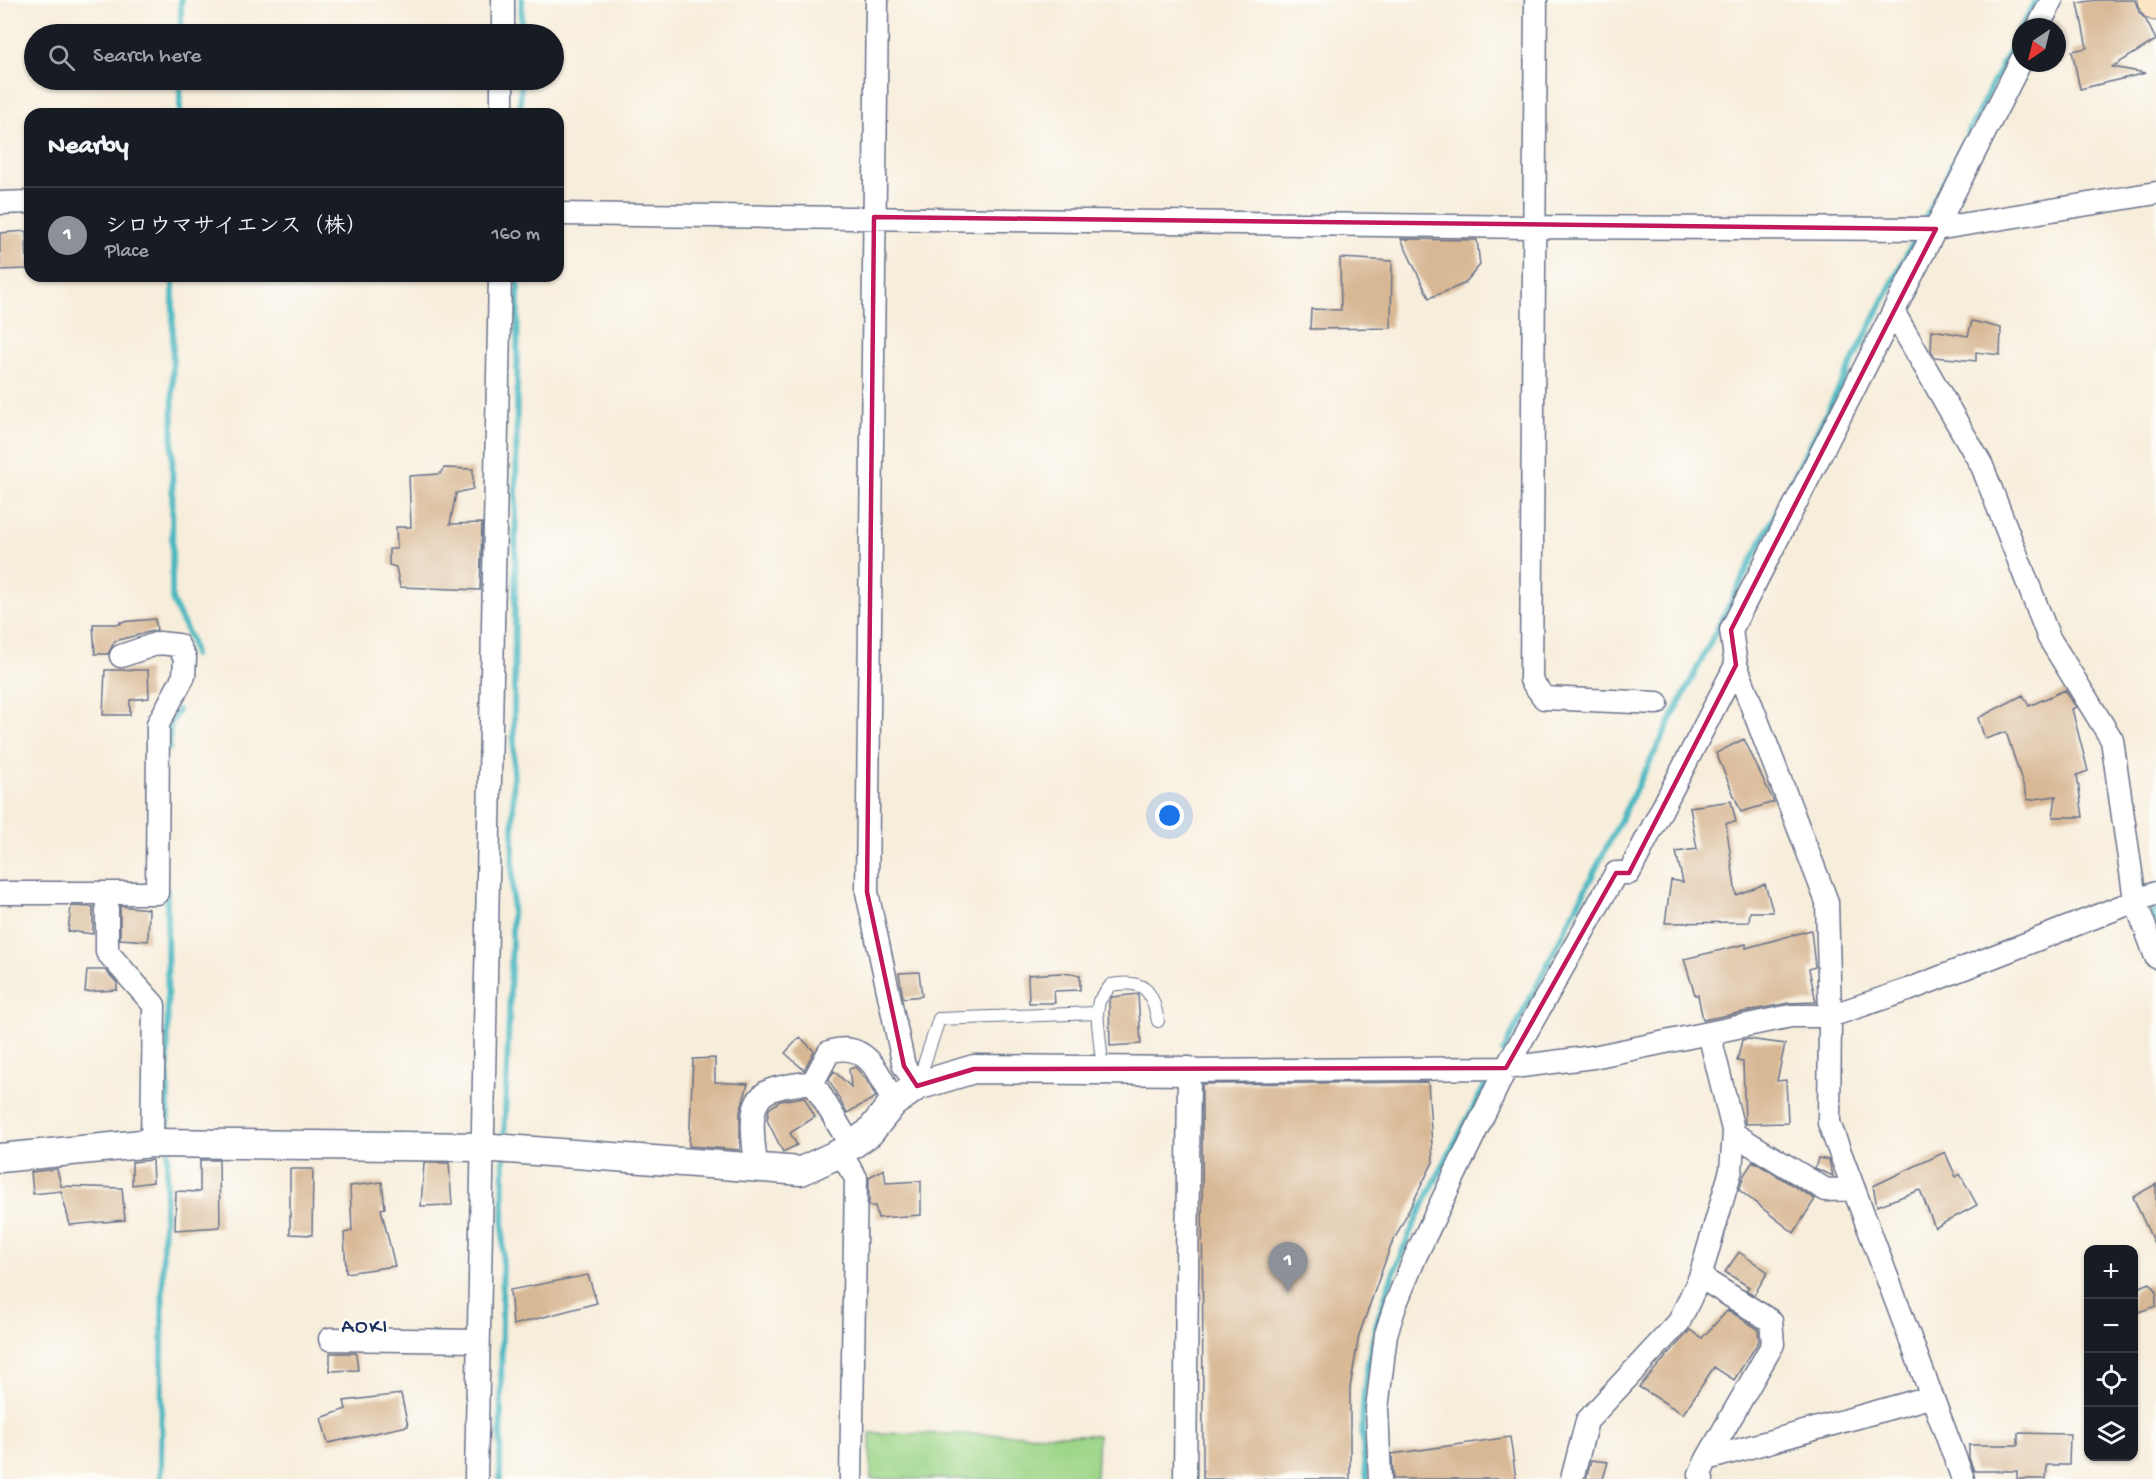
<!DOCTYPE html>
<meta charset="utf-8">
<style>
body{margin:0;font-family:"Gochi Hand","Klee One",sans-serif;background:#242831;color:#f1f3f6}
.controls{position:absolute;right:18px;bottom:18px;display:grid;overflow:hidden;border-radius:12px;box-shadow:0 2px 4px #0004}
.controls button{width:54px;height:54px;display:grid;place-items:center;padding:0;border:0;border-bottom:2px solid #363941;background:#171b24;color:#f1f3f6;font:30px sans-serif}
.compass{position:absolute;left:2012px;top:18px;width:54px;height:54px;border-radius:50%;background:#171b24;box-shadow:0 2px 4px #0004;rotate:215deg}
.you{position:absolute;left:1170px;top:816px;width:21px;height:21px;margin:-15px;border:4px solid #fff;border-radius:50%;background:#1a73e8;box-shadow:0 0 0 9px #1a73e833}
.badge{display:grid;place-items:center;width:39px;height:39px;border-radius:50%;background:#8c9099;color:#fff;font-size:20px;font-weight:700}
.pin{position:absolute;translate:-50% -50px;filter:drop-shadow(0 2px 3px #0008)}
.pin::after{content:'';position:absolute;top:32px;width:21px;height:18px;background:inherit;clip-path:polygon(0 0,100% 0,50% 100%)}
.list{margin:0;padding:0;list-style:none}
h2{display:flex;justify-content:space-between;align-items:center;height:78px;margin:0;padding:0 24px;font-size:26px}
h2 small{font-size:20px;font-weight:400;color:#9ea1a6}
.list li{display:grid;grid-template-columns:39px 1fr auto;gap:18px;align-items:center;box-sizing:border-box;height:96px;padding:0 24px;border-top:2px solid #363941}
.list b{display:block;font-size:22px;white-space:nowrap}
.list p{margin:0;font-size:20px;white-space:nowrap;color:#9ea1a6}
.list em{font-size:20px;font-style:normal;color:#9ea1a6}
.icon{flex:none;width:33px;height:33px;fill:none;stroke:currentColor;stroke-width:2;stroke-linecap:round;stroke-linejoin:round}
.map{position:relative;flex:none;width:2156px;height:1479px;overflow:hidden}
.search{position:absolute;background:#171b24;box-shadow:0 2px 4px #0004;left:24px;top:24px;width:540px;height:66px;display:flex;align-items:center;gap:15px;box-sizing:border-box;padding:0 21px;border-radius:33px;color:#9ea1a6;font-size:22px}
.panel{position:absolute;background:#171b24;box-shadow:0 2px 4px #0004;left:24px;top:108px;width:540px;height:174px;border-radius:18px}
.map>svg:first-child{display:block}
.green{fill:#9ed689;stroke:#5c8274;stroke-width:1.5}
.lines{fill:none;stroke-linecap:round;stroke-linejoin:round}
.stream{stroke:#48b7c1;stroke-width:6}
.building{fill:#d8b894}
.service-casing{stroke:#68728a;stroke-width:14}
.minor-casing{stroke:#68728a;stroke-width:25}
.tertiary-casing{stroke:#68728a;stroke-width:31}
.secondary-casing{stroke:#68728a;stroke-width:35}
.service{stroke:#fff;stroke-width:12}
.minor{stroke:#fff;stroke-width:22}
.tertiary{stroke:#fff;stroke-width:28}
.secondary{stroke:#fce5c4;stroke-width:33}
.marked{fill:none;stroke:#c2185b;stroke-width:4.5;stroke-linejoin:round}
.labels{text-anchor:middle;stroke-width:5;stroke-linejoin:round;paint-order:stroke}
.neighbourhood-label{font-size:21px;letter-spacing:1.5px;fill:#1b2f5e;stroke:#fdfcf7}
</style>
<div class="map">
<svg width="2156" height="1479" viewBox="0 0 2156 1479">
<rect width="100%" height="100%" fill="#fdfcf7"/>
<filter id="ink" filterUnits="userSpaceOnUse"><feTurbulence type="fractalNoise" baseFrequency=".0167" numOctaves="2"/><feDisplacementMap in="SourceGraphic" scale="12" xChannelSelector="R" yChannelSelector="G"/><feConvolveMatrix kernelMatrix="1 2 1 2 8 2 1 2 1" color-interpolation-filters="sRGB"/></filter>
<filter id="wash" filterUnits="userSpaceOnUse"><feTurbulence type="fractalNoise" baseFrequency=".008" numOctaves="4" result="noise"/><feDisplacementMap in="SourceGraphic" scale="24" xChannelSelector="R" yChannelSelector="G"/><feGaussianBlur stdDeviation="1.35" result="paint"/><feColorMatrix in="noise" values="0 0 0 0 0 0 0 0 0 0 0 0 0 0 0 0 0 1.4 0 .05"/><feComposite in="paint" operator="in"/></filter>
<g filter="url(#wash)">
<rect width="100%" height="100%" fill="#f7eddb"/>
<path class="green" d="M 870,1433 L 1098,1435 L 1096,1479 L 871,1479 Z"/>
<g class="lines">
<path class="stream" d="M 2021,27 L 2037,0
M 181,34 L 181,0
M 521,34 L 522,0
M 180,114 L 180,80
M 520,114 L 521,80
M 1922,225 L 2021,27
M 173,276 L 172,600 L 191,640 L 194,655
M 169,749 L 170,726 L 178,710
M 167,891 L 168,1136
M 2156,910 L 2151,912 L 2156,924
M 1503,1052 L 1917,234
M 504,1142 L 512,941 L 518,276
M 161,1479 L 163,1244 L 168,1152
M 500,1479 L 504,1155
M 1367,1479 C 1342,1335 1423,1205 1487,1082"/>
</g>
<g id="blocks">
<path class="building" d="M 2096,0 L 2135,0 L 2139,12 L 2146,20 L 2156,40 L 2112,67 L 2146,73 L 2080,89 L 2072,51 L 2087,48 L 2078,3 Z
M 26,231 L 27,269 L 0,270 L 0,233 Z
M 1401,239 L 1477,240 L 1480,265 L 1464,284 L 1429,298 Z
M 1340,258 L 1392,261 L 1391,328 L 1310,329 L 1311,309 L 1341,310 Z
M 1972,321 L 2001,328 L 2000,355 L 1976,352 L 1976,361 L 1935,357 L 1931,350 L 1932,330 L 1968,336 Z
M 444,468 L 473,469 L 473,489 L 456,493 L 450,524 L 482,523 L 480,590 L 400,587 L 396,567 L 389,565 L 389,549 L 397,549 L 396,527 L 411,527 L 409,476 L 440,474 Z
M 155,619 L 157,630 L 115,641 L 108,654 L 95,654 L 93,624 L 121,624 L 120,622 Z
M 105,670 L 148,670 L 149,698 L 130,700 L 130,715 L 103,715 Z
M 2065,690 L 2076,707 L 2072,709 L 2088,771 L 2077,775 L 2083,817 L 2053,817 L 2056,796 L 2028,800 L 2006,732 L 1985,739 L 1978,718 L 2023,695 L 2029,706 Z
M 1744,739 L 1774,802 L 1741,812 L 1716,753 Z
M 1731,801 L 1736,822 L 1726,823 L 1736,895 L 1765,884 L 1773,912 L 1750,912 L 1749,922 L 1665,923 L 1671,880 L 1683,882 L 1676,852 L 1697,849 L 1690,807 Z
M 71,906 L 93,907 L 93,934 L 68,931 Z
M 120,906 L 149,909 L 148,941 L 120,939 Z
M 1811,930 L 1815,967 L 1809,969 L 1816,1002 L 1788,1003 L 1703,1020 L 1698,995 L 1695,995 L 1684,959 L 1746,944 L 1746,948 Z
M 87,970 L 105,970 L 117,983 L 117,990 L 85,992 Z
M 919,972 L 922,996 L 903,998 L 899,973 Z
M 1061,973 L 1080,975 L 1080,990 L 1054,991 L 1055,1003 L 1029,1003 L 1028,975 Z
M 1138,994 L 1141,1044 L 1110,1046 L 1109,1002 L 1112,997 Z
M 800,1037 L 814,1051 L 804,1070 L 785,1053 Z
M 1748,1039 L 1785,1044 L 1777,1081 L 1786,1080 L 1788,1123 L 1745,1124 L 1743,1062 L 1737,1061 L 1742,1040 Z
M 715,1058 L 715,1082 L 748,1084 L 740,1112 L 740,1150 L 689,1146 L 693,1059 Z
M 855,1067 L 866,1079 L 876,1097 L 847,1113 L 829,1080 L 834,1071 L 851,1087 L 849,1069 Z
M 1428,1082 L 1433,1162 L 1390,1248 L 1359,1335 L 1350,1388 L 1350,1479 L 1203,1479 L 1202,1084 Z
M 804,1097 L 815,1117 L 790,1133 L 797,1145 L 783,1152 L 767,1120 L 769,1109 L 780,1101 Z
M 1945,1152 L 1956,1177 L 1960,1174 L 1977,1205 L 1935,1228 L 1920,1190 L 1877,1206 L 1873,1186 Z
M 1818,1158 L 1829,1160 L 1833,1176 L 1815,1168 Z
M 152,1160 L 153,1182 L 132,1185 L 132,1162 Z
M 200,1160 L 219,1160 L 220,1227 L 175,1230 L 176,1191 L 200,1192 Z
M 1753,1161 L 1815,1199 L 1794,1233 L 1739,1190 L 1744,1175 Z
M 424,1163 L 449,1163 L 452,1205 L 421,1206 Z
M 57,1169 L 61,1186 L 122,1188 L 125,1220 L 70,1225 L 61,1191 L 33,1194 L 31,1172 Z
M 290,1169 L 313,1169 L 312,1235 L 290,1234 Z
M 884,1169 L 886,1183 L 921,1181 L 921,1215 L 878,1218 L 875,1206 L 869,1206 L 869,1177 Z
M 382,1182 L 385,1208 L 381,1209 L 395,1266 L 346,1273 L 344,1233 L 352,1231 L 350,1186 Z
M 2156,1184 L 2156,1248 L 2133,1197 Z
M 1739,1252 L 1768,1272 L 1754,1295 L 1746,1290 L 1749,1287 L 1725,1272 Z
M 588,1275 L 597,1303 L 513,1325 L 510,1290 Z
M 2150,1283 L 2156,1292 L 2156,1306 L 2133,1314 L 2133,1290 Z
M 1728,1310 L 1758,1329 L 1759,1341 L 1734,1380 L 1714,1367 L 1683,1414 L 1639,1387 L 1690,1330 L 1702,1338 Z
M 330,1353 L 356,1353 L 358,1370 L 330,1371 Z
M 401,1394 L 408,1426 L 328,1443 L 321,1418 L 346,1409 L 344,1401 Z
M 2018,1433 L 2070,1434 L 2069,1465 L 2047,1465 L 2046,1479 L 2017,1479 L 2017,1471 L 1974,1471 L 1969,1458 L 1969,1445 L 2018,1445 Z
M 1510,1437 L 1516,1479 L 1393,1479 L 1392,1454 Z
M 1591,1460 L 1608,1462 L 1603,1479 L 1586,1479 Z"/>
</g>
</g>
<g filter="url(#ink)">
<use href="#blocks" fill-opacity="0" stroke="#68728a" stroke-width="1.5"/>
<g class="lines">
<defs>
<path id="service" d="M 1097,1013 L 1101,1053
M 917,1085 L 939,1019 L 1097,1013 L 1099,1001 L 1111,985 C 1145,979 1152,990 1158,1021"/>
<path id="minor" d="M 877,0 L 867,892 L 904,1066 L 917,1086
M 1536,0 L 1531,680 L 1544,698 L 1657,703
M 2038,27 L 2052,0
M 503,34 L 503,0
M 502,114 L 502,80
M 0,203 L 30,202
M 558,214 L 1532,227 L 1936,229 L 2156,193
M 1894,313 L 1982,466 L 2049,638 L 2112,740 L 2135,900 L 2156,957
M 1736,665 L 1827,902 L 1830,1016 L 1829,1123 L 1963,1479
M 0,893 L 157,893 L 158,724 L 184,676 L 185,658 L 178,645 L 159,643 L 121,656
M 107,894 L 107,952 L 154,1005 L 152,1143
M 1709,1033 L 1734,1134
M 813,1082 L 829,1052 C 867,1039 881,1076 893,1103
M 840,1153 L 856,1178 L 851,1479
M 756,1168 C 755,1144 743,1101 771,1090 C 784,1085 800,1084 813,1082 L 851,1146
M 330,1339 L 478,1341
M 1707,1459 L 1930,1397
M 476,1479 L 500,276
M 1185,1479 L 1189,1071 L 1506,1068 L 1593,1057 L 1791,1016 L 1830,1016 L 1908,990 L 2156,893
M 1380,1479 L 1377,1409 L 1386,1334 L 1396,1303 L 1416,1255 L 1506,1068 L 1616,873 L 1629,873 L 1736,665 L 1731,630 L 2021,61
M 1572,1479 L 1587,1421 L 1679,1322 L 1700,1277
M 1702,1479 L 1700,1474 L 1707,1459 L 1773,1344 L 1771,1321 L 1700,1277 L 1731,1170 L 1734,1134 L 1826,1190 L 1854,1189"/>
<path id="tertiary" d="M 0,1158 L 152,1143 L 481,1147 L 801,1171 L 840,1153 L 869,1133 L 893,1103 L 917,1086 L 974,1069 L 1189,1071"/>
<path id="secondary" d="M 2154,0 L 2156,4"/>
</defs>
<use href="#service" class="service-casing"/>
<use href="#minor" class="minor-casing"/>
<use href="#tertiary" class="tertiary-casing"/>
<use href="#secondary" class="secondary-casing"/>
<use href="#service" class="service"/>
<use href="#minor" class="minor"/>
<use href="#tertiary" class="tertiary"/>
<use href="#secondary" class="secondary"/>
</g>
</g>
<path class="marked" d="M 874,217 L 1936,229 L 1731,630 L 1736,665 L 1629,873 L 1616,873 L 1506,1068 L 974,1069 L 917,1086 L 904,1066 L 867,892 Z"/>
<g class="labels">
<g class="neighbourhood-label">
<text x="365" y="1332">AOKI</text>
</g>
</g>
</svg>
<div class="controls">
<button>+</button>
<button>−</button>
<button><svg class="icon" aria-label="locate" viewBox="0 0 24 24"><circle cx="12" cy="12" r="6"/><path d="M12 2v4M12 18v4M2 12h4M18 12h4"/></svg></button>
<button><svg class="icon" aria-label="layers" viewBox="0 0 24 24"><path d="M12 4l9 5-9 5-9-5zM3 14l9 5 9-5"/></svg></button>
</div>
<svg class="compass" viewBox="-18 -18 36 36"><path d="M0-13l5 13h-10z" fill="#e53935"/><path d="M0 13l5-13h-10z" fill="#9ea1a6"/></svg>
<div class="you"></div>
<div class="pin badge" style="left:1288px;top:1292px">1</div>
<div class="search"><svg class="icon" aria-label="search" viewBox="0 0 24 24"><circle cx="10" cy="10" r="6"/><path d="M15 15l6 6"/></svg>Search here</div>
<section class="panel">
<h2>Nearby<small></small></h2>
<ul class="list">
<li><span class="badge">1</span><div><b>シロウマサイエンス（株）</b><p>Place</p></div><em>160 m</em></li>
</ul>
</section>
</div>
